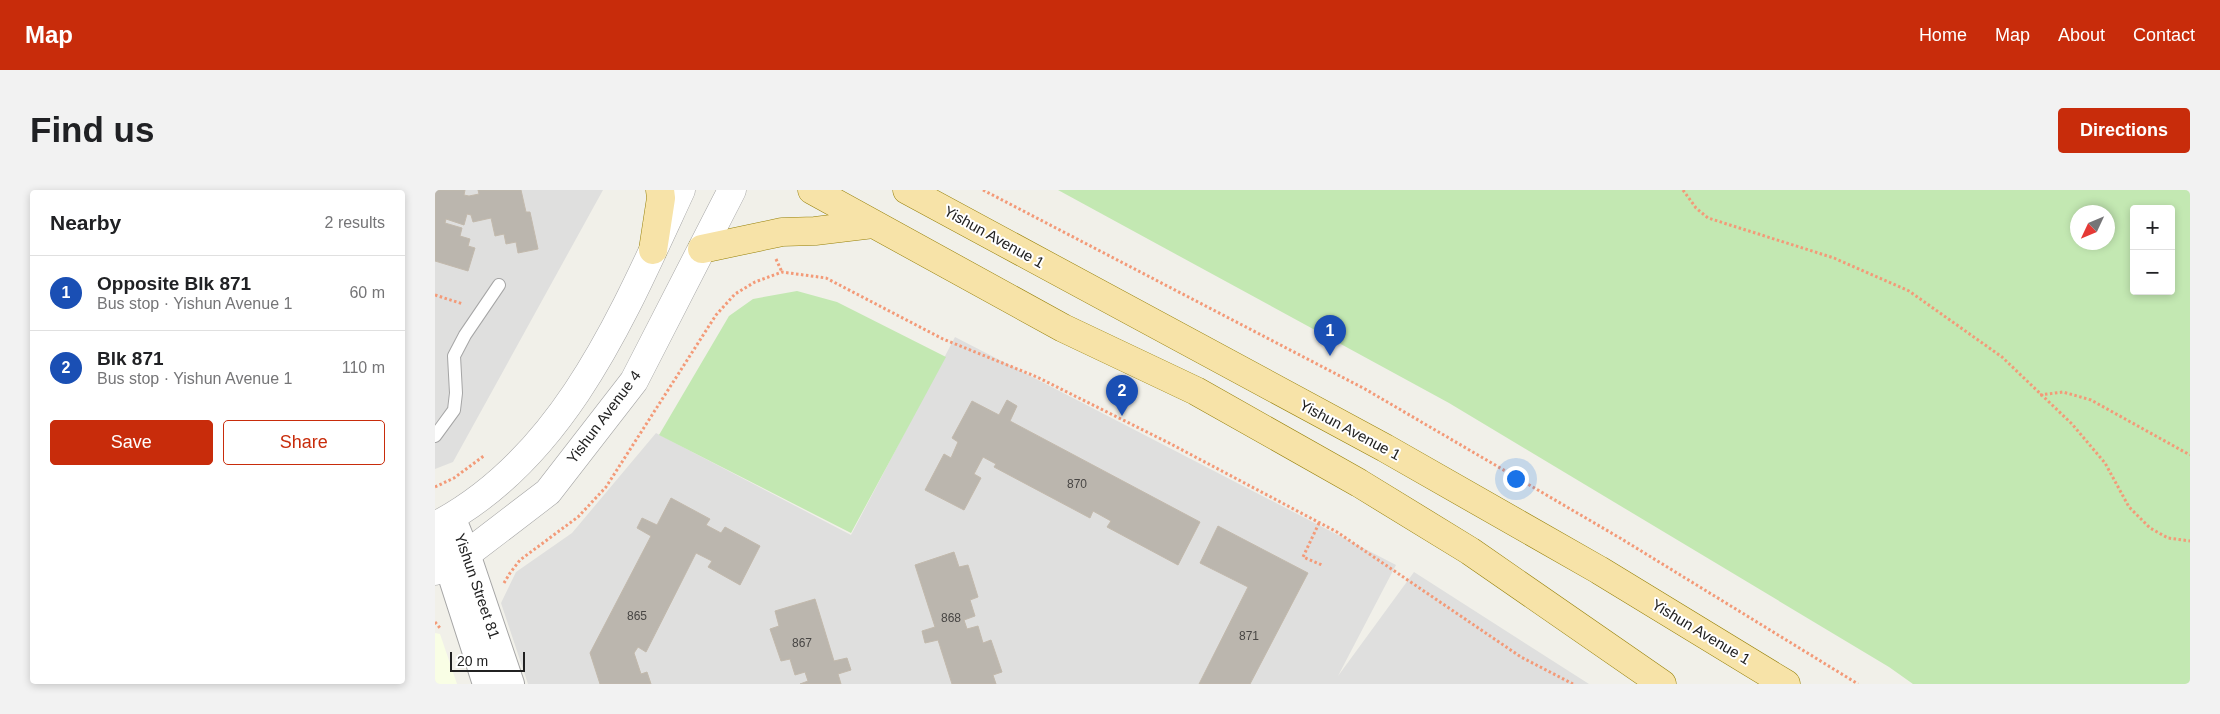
<!DOCTYPE html>
<meta charset="utf-8">
<style>
body{margin:0;font-family:Arial,sans-serif;background:#f2f2f2;color:#202124}
.controls{position:absolute;right:15px;top:15px;display:grid;overflow:hidden;border-radius:5px;box-shadow:0 2px 8px #0003}
.controls button{width:45px;height:45px;display:grid;place-items:center;padding:0;border:0;border-bottom:1px solid #e0e0e0;background:#fff;color:#202124;font:25px sans-serif}
.compass{position:absolute;left:1635px;top:15px;width:45px;height:45px;border-radius:50%;background:#fff;box-shadow:0 2px 8px #0003;rotate:226deg}
.scale{position:absolute;left:15px;bottom:12px;width:75px;box-sizing:border-box;padding-left:5px;border:2px solid #212121;border-top:0;font-size:14px;line-height:18px;white-space:nowrap;color:#212121;-webkit-text-stroke:4px #fff;paint-order:stroke}
.you{position:absolute;left:1080px;top:288px;width:18px;height:18px;margin:-12px;border:4px solid #fff;border-radius:50%;background:#1a73e8;box-shadow:0 0 0 8px #1a73e833}
.badge{display:grid;place-items:center;width:32px;height:32px;border-radius:50%;background:#c82c0b;color:#fff;font-size:16px;font-weight:700}
.pin{position:absolute;translate:-50% -41px;filter:drop-shadow(0 1px 2px #0008)}
.pin::after{content:'';position:absolute;top:26px;width:18px;height:15px;background:inherit;clip-path:polygon(0 0,100% 0,50% 100%)}
.list{margin:0;padding:0;list-style:none}
h2{display:flex;justify-content:space-between;align-items:center;height:65px;margin:0;padding:0 20px;font-size:21px}
h2 small{font-size:16px;font-weight:400;color:#757577}
.list li{display:grid;grid-template-columns:32px 1fr auto;gap:15px;align-items:center;box-sizing:border-box;height:75px;padding:0 20px;border-top:1px solid #e0e0e0}
.list b{display:block;font-size:19px;white-space:nowrap}
.list p{margin:0;font-size:16px;white-space:nowrap;color:#757577}
.list em{font-size:16px;font-style:normal;color:#757577}
.actions{display:flex;gap:10px;padding:15px 20px}
.actions a{flex:1;padding:11px 0;border:1px solid #c82c0b;border-radius:5px;text-align:center;font-size:18px;color:#c82c0b}
.actions .main{background:#c82c0b;color:#fff}
.map{position:relative;flex:none;width:1755px;height:494px;overflow:hidden;border-radius:5px}
header{display:flex;align-items:center;gap:30px;box-sizing:border-box;height:70px;padding:0 25px;background:#c82c0b;color:#fff}
header strong{font-size:24px}
nav{display:flex;gap:28px;margin-inline-start:auto;font-size:18px}
.intro{display:flex;align-items:center;justify-content:space-between;box-sizing:border-box;height:120px;padding:0 30px}
h1{margin:0;font-size:35px}
.button{padding:12px 22px;border-radius:5px;background:#c82c0b;color:#fff;font-size:18px;font-weight:700}
main{display:flex;gap:30px;padding:0 30px}
aside{flex:1;background:#fff;border-radius:5px;box-shadow:0 2px 8px #0003}
.map>svg:first-child{display:block}
.residential{fill:#dfdfde}
.education{fill:#f9fee5}
.grass{fill:#c3e8b2;fill-rule:evenodd}
.building{fill:#bbb6ae;stroke:#c2b9ac}
.lines{fill:none;stroke-linecap:round;stroke-linejoin:round}
.service-casing{stroke:#a5a5a5;stroke-width:14}
.minor-casing{stroke:#a5a5a5;stroke-width:28}
.tertiary-casing{stroke:#a5a5a5;stroke-width:29}
.primary-casing{stroke:#968008;stroke-width:29}
.path{stroke:#f39a78;stroke-width:3;stroke-dasharray:2.5 2.5;stroke-linecap:butt}
.service{stroke:#fff;stroke-width:12}
.minor{stroke:#fff;stroke-width:26}
.tertiary{stroke:#fff;stroke-width:28}
.primary{stroke:#f7e3a8;stroke-width:28}
.labels{text-anchor:middle;stroke-width:4;stroke-linejoin:round;paint-order:stroke}
.number-label{font-size:12px;fill:#484644}
.street-label{font-size:15px;fill:#212121;stroke:#fff}
</style>
<header>
<strong>Map</strong>
<nav><a>Home</a><a>Map</a><a>About</a><a>Contact</a></nav>
</header>
<div class="intro"><h1>Find us</h1><a class="button">Directions</a></div>
<main>
<aside>
<h2>Nearby<small>2 results</small></h2>
<ul class="list">
<li><span class="badge" style="background:#1a4fb4">1</span><div><b>Opposite Blk 871</b><p>Bus stop · Yishun Avenue 1</p></div><em>60 m</em></li>
<li><span class="badge" style="background:#1a4fb4">2</span><div><b>Blk 871</b><p>Bus stop · Yishun Avenue 1</p></div><em>110 m</em></li>
</ul>
<div class="actions"><a class="main">Save</a><a>Share</a></div>
</aside>
<div class="map">
<svg width="1755" height="494" viewBox="0 0 1755 494">
<rect width="100%" height="100%" fill="#f1f0e9"/>
<path class="residential" d="M 0,0 L 168,0 L 18,272 L 0,279 Z
M 520,147 L 961,375 L 903,486 L 979,382 L 1154,494 L 93,494 L 66,413 L 81,382 L 137,343 L 221,243 L 416,345 Z"/>
<path class="education" d="M 0,443 L 5,444 L 22,494 L 0,494 Z"/>
<path class="grass" d="M 623,0 L 1755,0 L 1755,494 L 1478,494 L 1454,477 L 1014,213 ZM 1699,19 L 1736,19 L 1736,101 L 1699,101 ZM 1642,22 L 1672,22 L 1672,52 L 1642,52 Z
M 362,101 L 402,112 L 511,167 L 416,343 L 224,245 L 294,126 L 318,109 Z"/>
<path class="building" d="M 0,0 L 30,0 L 29,5 L 34,6 L 44,4 L 43,0 L 86,0 L 91,22 L 95,22 L 103,59 L 83,63 L 81,52 L 71,54 L 69,44 L 60,46 L 56,28 L 38,32 L 36,25 L 32,24 L 29,35 L 11,29 L 10,33 L 27,38 L 25,46 L 35,49 L 33,56 L 40,58 L 33,81 L 0,71 Z
M 572,210 L 582,216 L 575,231 L 765,332 L 743,375 L 672,337 L 676,331 L 658,321 L 655,328 L 559,277 L 561,274 L 548,267 L 539,284 L 546,288 L 529,320 L 490,300 L 509,264 L 516,268 L 523,252 L 517,248 L 537,211 L 564,225 Z
M 236,308 L 275,329 L 271,335 L 286,343 L 290,337 L 325,356 L 305,395 L 273,377 L 277,371 L 261,363 L 211,462 L 203,457 L 199,463 L 206,484 L 212,482 L 216,494 L 165,494 L 155,463 L 216,346 L 202,338 L 207,328 L 222,335 Z
M 783,336 L 873,383 L 815,494 L 764,494 L 813,397 L 765,373 Z
M 519,362 L 524,377 L 533,375 L 543,407 L 535,410 L 540,426 L 529,430 L 532,439 L 543,436 L 548,453 L 556,450 L 567,482 L 558,485 L 561,494 L 517,494 L 503,450 L 490,453 L 487,441 L 500,437 L 480,375 Z
M 380,409 L 399,471 L 412,468 L 416,480 L 403,484 L 406,494 L 365,494 L 373,491 L 370,482 L 360,485 L 355,469 L 346,471 L 335,439 L 344,436 L 340,421 Z"/>
<g class="lines">
<defs>
<path id="service" d="M 0,246 L 19,220 L 21,203 L 19,166 L 30,145 L 64,95"/>
<path id="minor" d="M 17,327 L 32,364 L 76,494
M 0,346 L 13,376 L 51,494"/>
<path id="tertiary" d="M 0,336 C 129,269 188,125 246,0
M 0,381 L 13,376 L 32,364 L 113,302 L 199,191 L 297,0"/>
<path id="primary" d="M 377,0 L 628,138 L 761,201 L 924,293 L 1035,361 L 1227,494
M 472,0 L 950,258 L 1164,380 L 1351,494
M 267,59 L 347,42 L 380,41 L 438,34
M 218,60 L 226,8 L 225,0"/>
</defs>
<use href="#service" class="service-casing"/>
<use href="#minor" class="minor-casing"/>
<use href="#tertiary" class="tertiary-casing"/>
<use href="#primary" class="primary-casing"/>
<path class="path" d="M 548,0 L 930,199 L 1185,348 L 1423,494
M 1248,0 L 1261,18 L 1273,28 L 1399,68 L 1474,101 L 1567,167 L 1637,234 L 1670,273 L 1694,317 L 1715,338 L 1733,348 L 1755,351
M 341,69 L 347,82
M 0,105 L 28,114
M 1605,205 L 1628,202 L 1656,210 L 1755,265
M 0,297 L 19,288 L 50,265
M 884,333 L 868,367 L 887,375
M 69,393 L 75,383 L 85,370 L 143,327 L 171,297 L 281,125 L 300,104 L 320,92 L 347,82 L 391,88 L 508,149 L 602,187 L 734,253 L 902,342 L 1086,467 L 1138,494
M 0,432 L 5,438"/>
<use href="#service" class="service"/>
<use href="#minor" class="minor"/>
<use href="#tertiary" class="tertiary"/>
<use href="#primary" class="primary"/>
</g>
<g class="labels">
<g class="number-label">
<text x="642" y="298">870</text>
<text x="202" y="430">865</text>
<text x="516" y="432">868</text>
<text x="814" y="450">871</text>
<text x="367" y="457">867</text>
</g>
<g class="street-label">
<text transform="translate(559 47) rotate(29)" y="5">Yishun Avenue 1</text>
<text transform="translate(169 227) rotate(-53)" y="5">Yishun Avenue 4</text>
<text transform="translate(915 240) rotate(28)" y="5">Yishun Avenue 1</text>
<text transform="translate(42 396) rotate(71)" y="5">Yishun Street 81</text>
<text transform="translate(1266 442) rotate(31)" y="5">Yishun Avenue 1</text>
</g>
</g>
</svg>
<div class="controls">
<button>+</button>
<button>−</button>
</div>
<svg class="compass" viewBox="-18 -18 36 36"><path d="M0-13l5 13h-10z" fill="#e53935"/><path d="M0 13l5-13h-10z" fill="#757577"/></svg>
<div class="scale">20 m</div>
<div class="you"></div>
<div class="pin badge" style="left:895px;top:166px;background:#1a4fb4">1</div>
<div class="pin badge" style="left:687px;top:226px;background:#1a4fb4">2</div>
</div>
</main>
